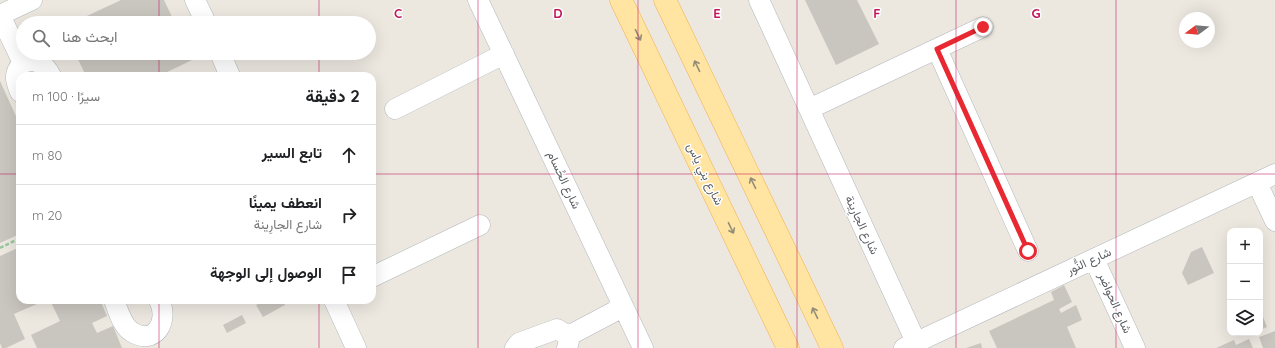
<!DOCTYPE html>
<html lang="ar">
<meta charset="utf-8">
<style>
body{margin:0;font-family:Quicksand,Vazirmatn,sans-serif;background:#f2f2f2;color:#202124;direction:rtl}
.controls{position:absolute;right:12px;bottom:12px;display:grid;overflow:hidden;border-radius:8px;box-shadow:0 4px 16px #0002}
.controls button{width:36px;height:36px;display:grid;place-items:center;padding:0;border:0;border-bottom:1px solid #e0e0e0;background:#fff;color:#202124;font:20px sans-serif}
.compass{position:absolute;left:1179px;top:12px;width:36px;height:36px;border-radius:50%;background:#fff;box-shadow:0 4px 16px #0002;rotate:254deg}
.stop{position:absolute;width:12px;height:12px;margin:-9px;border:3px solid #e82932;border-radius:50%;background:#fff}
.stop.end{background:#e82932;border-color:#fff;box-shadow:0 1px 4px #0008}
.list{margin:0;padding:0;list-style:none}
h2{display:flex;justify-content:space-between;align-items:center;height:52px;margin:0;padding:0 16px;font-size:17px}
h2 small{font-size:13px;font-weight:400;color:#757577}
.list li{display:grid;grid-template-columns:26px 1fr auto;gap:12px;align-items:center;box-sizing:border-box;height:60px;padding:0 16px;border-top:1px solid #e0e0e0}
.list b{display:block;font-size:15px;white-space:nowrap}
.list p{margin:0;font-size:13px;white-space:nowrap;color:#757577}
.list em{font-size:13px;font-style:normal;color:#757577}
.icon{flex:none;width:22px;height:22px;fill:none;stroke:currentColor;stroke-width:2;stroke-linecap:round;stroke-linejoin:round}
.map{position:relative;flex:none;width:1275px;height:348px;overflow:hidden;direction:ltr}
.search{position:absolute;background:#fff;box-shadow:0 4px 16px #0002;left:16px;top:16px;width:360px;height:44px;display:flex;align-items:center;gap:10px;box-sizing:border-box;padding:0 14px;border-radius:22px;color:#757577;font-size:15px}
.panel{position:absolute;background:#fff;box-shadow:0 4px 16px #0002;left:16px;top:72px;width:360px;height:232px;border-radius:12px;direction:rtl}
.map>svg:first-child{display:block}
.building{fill:#c9c5bf}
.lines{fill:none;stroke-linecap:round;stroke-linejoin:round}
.minor-casing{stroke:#b3b7bb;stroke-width:21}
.major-casing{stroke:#f1b154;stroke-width:23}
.path{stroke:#97c79e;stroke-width:2.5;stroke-dasharray:4 2;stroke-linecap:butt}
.minor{stroke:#fff;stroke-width:20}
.major{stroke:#ffe4a2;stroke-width:22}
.oneway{stroke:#938c78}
.route{stroke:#e82932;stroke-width:5}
.grid{fill:none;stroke:#c2185b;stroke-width:1;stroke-opacity:0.55}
.labels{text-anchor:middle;stroke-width:3;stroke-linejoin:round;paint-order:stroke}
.street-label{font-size:12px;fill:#595d61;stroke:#fff}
.grid-label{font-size:13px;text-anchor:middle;font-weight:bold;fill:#c2185b;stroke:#fff;stroke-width:3;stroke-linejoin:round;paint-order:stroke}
</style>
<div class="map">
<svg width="1275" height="348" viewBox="0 0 1275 348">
<rect width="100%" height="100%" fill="#ece8e0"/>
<path class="building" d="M 121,0 L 164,0 L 175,23 L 72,23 Z
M 805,0 L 857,0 L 879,44 L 836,65 Z
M 75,53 L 189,53 L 192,60 L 159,76 L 86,76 Z
M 0,81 L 20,125 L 20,234 L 0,243 Z
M 20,247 L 20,300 L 46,300 L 14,314 L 25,339 L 6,348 L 2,348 L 0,343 L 0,256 Z
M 1202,247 L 1214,273 L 1188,285 L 1182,273 L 1191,252 Z
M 1064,285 L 1072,302 L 1059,309 L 1061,313 L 1076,305 L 1082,320 L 1067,327 L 1076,348 L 997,348 L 989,331 L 1054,300 L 1051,292 Z
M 50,300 L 100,300 L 107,316 L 92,323 L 97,333 L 113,326 L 122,348 L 37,348 L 31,335 L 60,321 Z
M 266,300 L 283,300 L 285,305 L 263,317 L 256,305 Z
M 1260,309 L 1267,327 L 1260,330 Z
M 242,315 L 246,323 L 227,333 L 223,325 Z
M 1275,331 L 1275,348 L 1263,348 L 1259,337 Z
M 1249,339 L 1253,348 L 1216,348 L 1234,340 L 1236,345 Z
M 981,343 L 982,348 L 966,348 Z"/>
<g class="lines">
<defs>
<path id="minor" d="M 195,0 L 206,23
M 478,0 L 643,348
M 759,0 L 916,342
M 0,15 L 23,63
M 0,15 L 32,0
M 937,49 L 1028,251
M 220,53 L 230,76
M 20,92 C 15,80 13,73 23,63 C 36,58 45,64 51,76
M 395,109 L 504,54
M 809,109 L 983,27
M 1257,183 L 1275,221
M 1094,259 L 1135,348
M 372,277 L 480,225
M 114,300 C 118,310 122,326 132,332 C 154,346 170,322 159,300
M 334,300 L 356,348
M 568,336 L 623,307
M 515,348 L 519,343 L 557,329 L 568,336 L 569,341 L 567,348
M 904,348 L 1275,174"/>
<path id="major" d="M 621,0 L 788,348
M 665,0 L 832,348"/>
</defs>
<use href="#minor" class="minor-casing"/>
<use href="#major" class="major-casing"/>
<path class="path" d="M 0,248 L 20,238"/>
<use href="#minor" class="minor"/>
<use href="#major" class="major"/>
</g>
<defs><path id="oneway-shaft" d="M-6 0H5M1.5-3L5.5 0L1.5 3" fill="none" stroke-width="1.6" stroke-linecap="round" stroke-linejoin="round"/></defs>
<g class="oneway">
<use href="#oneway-shaft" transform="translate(638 35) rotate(64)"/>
<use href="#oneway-shaft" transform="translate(697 66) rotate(-116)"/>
<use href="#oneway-shaft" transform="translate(753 183) rotate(-116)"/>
<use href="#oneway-shaft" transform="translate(731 228) rotate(64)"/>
<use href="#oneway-shaft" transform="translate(815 313) rotate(-116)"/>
</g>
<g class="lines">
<path class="route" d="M 983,27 L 937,49 L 1028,251"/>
</g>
<path class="grid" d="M 159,0 L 159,23M 319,0 L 319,23M 478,0 L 478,348M 638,0 L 638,348M 797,0 L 797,348M 956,0 L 956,348M 1116,0 L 1116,348M 159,53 L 159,76M 319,53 L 319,76M 0,174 L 20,174M 372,174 L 1275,174M 159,300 L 159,348M 319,300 L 319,348"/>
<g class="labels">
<g class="street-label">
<text transform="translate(705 174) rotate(64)" y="4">شارع بني ياس</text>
<text transform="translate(564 180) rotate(65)" y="4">شارع الحُسام</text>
<text transform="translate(862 225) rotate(65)" y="4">شارع الجارِينة</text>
<text transform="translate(1089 261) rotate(-25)" y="4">شارع النُّور</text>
<text transform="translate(1115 303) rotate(66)" y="4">شارع الحواضِر</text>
</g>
</g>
<g class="grid-label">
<text x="398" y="18">C</text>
<text x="558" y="18">D</text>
<text x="717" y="18">E</text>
<text x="877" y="18">F</text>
<text x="1036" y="18">G</text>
</g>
</svg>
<div class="controls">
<button>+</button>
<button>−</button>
<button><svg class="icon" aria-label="layers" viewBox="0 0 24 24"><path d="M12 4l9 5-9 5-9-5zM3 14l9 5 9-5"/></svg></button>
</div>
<svg class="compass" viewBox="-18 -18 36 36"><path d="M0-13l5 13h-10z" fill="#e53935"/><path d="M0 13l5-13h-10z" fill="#757577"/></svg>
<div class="stop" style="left:1028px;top:251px"></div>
<div class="stop end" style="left:983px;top:27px"></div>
<div class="search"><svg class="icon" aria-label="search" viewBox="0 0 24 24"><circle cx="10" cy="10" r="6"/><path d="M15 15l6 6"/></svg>ابحث هنا</div>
<section class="panel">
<h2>2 دقيقة<small>سيرًا · 100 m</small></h2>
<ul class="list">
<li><svg class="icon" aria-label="ahead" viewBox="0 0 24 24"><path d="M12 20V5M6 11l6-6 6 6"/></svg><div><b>تابع السير</b></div><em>80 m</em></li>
<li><svg class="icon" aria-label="right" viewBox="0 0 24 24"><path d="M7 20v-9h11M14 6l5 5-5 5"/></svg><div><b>انعطف يمينًا</b><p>شارع الجارِينة</p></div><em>20 m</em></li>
<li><svg class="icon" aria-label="arrive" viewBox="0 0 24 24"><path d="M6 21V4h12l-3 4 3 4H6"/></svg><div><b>الوصول إلى الوجهة</b></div></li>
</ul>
</section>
</div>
